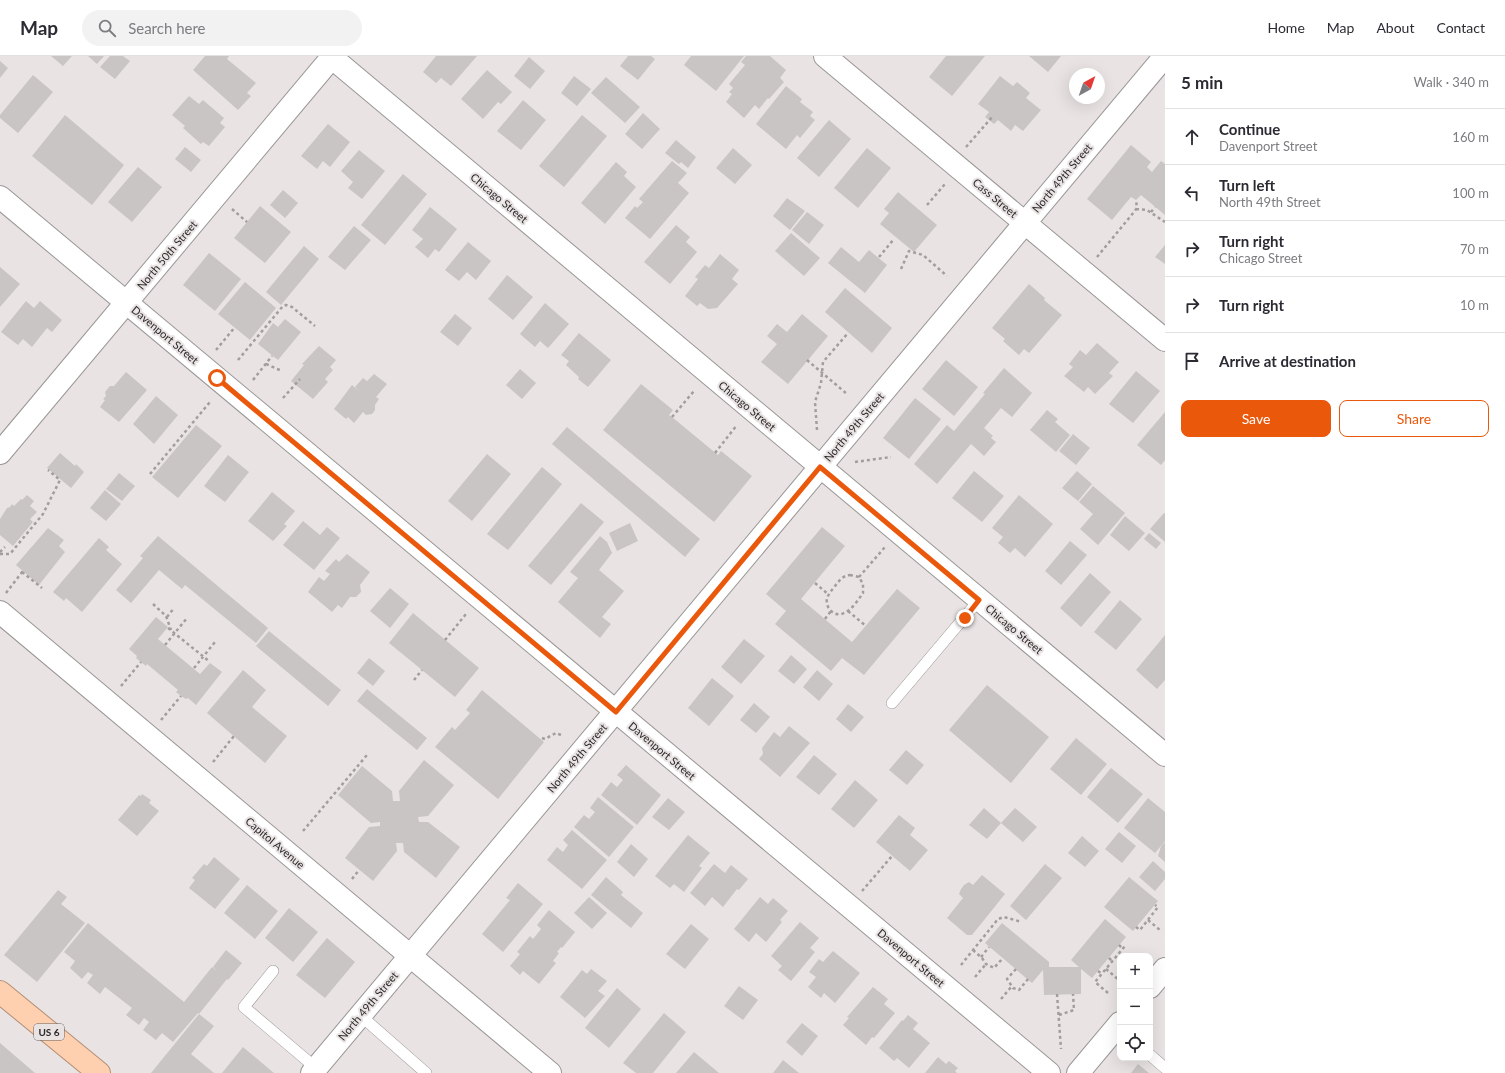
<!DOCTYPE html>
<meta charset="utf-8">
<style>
body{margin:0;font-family:Lato,sans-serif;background:#f2f2f3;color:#2b2b33}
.controls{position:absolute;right:12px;bottom:12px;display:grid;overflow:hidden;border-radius:8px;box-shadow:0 4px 16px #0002}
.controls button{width:36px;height:36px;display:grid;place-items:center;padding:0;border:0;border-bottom:1px solid #e1e1e2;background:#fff;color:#2b2b33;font:20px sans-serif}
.compass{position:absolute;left:1069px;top:12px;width:36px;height:36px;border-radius:50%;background:#fff;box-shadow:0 4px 16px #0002;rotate:40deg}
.stop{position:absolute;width:12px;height:12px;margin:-9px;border:3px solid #ea580c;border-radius:50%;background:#fff}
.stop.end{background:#ea580c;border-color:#fff;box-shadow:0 1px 4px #0008}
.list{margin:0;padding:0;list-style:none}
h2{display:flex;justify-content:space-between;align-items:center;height:52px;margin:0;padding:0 16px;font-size:17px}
h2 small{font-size:13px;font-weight:400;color:#7c7c81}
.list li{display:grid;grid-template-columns:26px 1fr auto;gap:12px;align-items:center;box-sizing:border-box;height:56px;padding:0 16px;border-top:1px solid #e1e1e2}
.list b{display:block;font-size:15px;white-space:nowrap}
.list p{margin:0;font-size:13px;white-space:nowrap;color:#7c7c81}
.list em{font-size:13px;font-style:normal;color:#7c7c81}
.actions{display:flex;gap:8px;padding:12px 16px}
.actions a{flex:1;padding:9px 0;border:1px solid #ea580c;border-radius:8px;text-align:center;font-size:14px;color:#ea580c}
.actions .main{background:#ea580c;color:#fff}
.icon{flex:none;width:22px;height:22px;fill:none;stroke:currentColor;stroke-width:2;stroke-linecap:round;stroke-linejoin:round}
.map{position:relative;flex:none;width:1165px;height:1017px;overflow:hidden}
header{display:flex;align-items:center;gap:24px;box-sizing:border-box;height:56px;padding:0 20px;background:#fff;border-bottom:1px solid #e1e1e2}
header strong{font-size:19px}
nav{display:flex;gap:22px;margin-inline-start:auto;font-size:14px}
.search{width:280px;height:36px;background:#f2f2f3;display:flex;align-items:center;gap:10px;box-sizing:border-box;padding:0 14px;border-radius:22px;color:#7c7c81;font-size:15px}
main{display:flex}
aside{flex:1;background:#fff}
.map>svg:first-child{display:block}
.building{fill:#c9c5c5}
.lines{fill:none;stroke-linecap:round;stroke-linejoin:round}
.service-casing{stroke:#9a9695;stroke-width:12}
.minor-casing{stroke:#9a9695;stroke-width:24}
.tertiary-casing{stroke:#9a9695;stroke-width:24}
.trunk-casing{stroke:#b38e74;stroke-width:24}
.path{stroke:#a29e9e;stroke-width:2.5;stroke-dasharray:3 3;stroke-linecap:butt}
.service{stroke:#fff;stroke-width:11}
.minor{stroke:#fff;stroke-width:22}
.tertiary{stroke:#fff;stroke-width:22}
.trunk{stroke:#fed0b0;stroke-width:22}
.route{stroke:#ea580c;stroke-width:5}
.labels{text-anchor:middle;stroke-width:4;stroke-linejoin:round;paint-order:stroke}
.shield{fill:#e9e4e3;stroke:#636060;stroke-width:1}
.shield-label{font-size:10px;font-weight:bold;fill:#2a2828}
.street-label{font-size:11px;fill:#2a2828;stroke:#e9e4e3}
</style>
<header>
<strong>Map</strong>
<div class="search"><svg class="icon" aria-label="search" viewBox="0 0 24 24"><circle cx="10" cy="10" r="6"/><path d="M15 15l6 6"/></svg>Search here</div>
<nav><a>Home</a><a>Map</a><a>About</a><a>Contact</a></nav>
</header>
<main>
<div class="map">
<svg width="1165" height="1017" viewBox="0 0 1165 1017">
<rect width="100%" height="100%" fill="#e9e4e3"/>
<path class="building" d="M 51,0 L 72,0 L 63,10 Z
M 88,0 L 104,0 L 97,8 Z
M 110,0 L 123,0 L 130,5 L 115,23 L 100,11 Z
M 205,0 L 229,0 L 227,3 L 256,27 L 247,37 L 251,40 L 238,54 L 193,14 Z
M 436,0 L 477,0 L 451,30 L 441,22 L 436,27 L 423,16 Z
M 628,0 L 651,0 L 655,3 L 638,24 L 620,10 Z
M 691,0 L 744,0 L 716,35 L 684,9 Z
M 746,0 L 770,0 L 786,14 L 780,22 L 784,26 L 769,43 L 768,42 L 759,53 L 755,49 L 744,62 L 726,46 L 732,38 L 729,36 L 733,32 L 729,28 L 745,9 L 741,6 Z
M 946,0 L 985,0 L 952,40 L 929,21 Z
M 1029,0 L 1061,0 L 1048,16 Z
M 529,1 L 545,15 L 530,33 L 514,20 Z
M 0,5 L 8,12 L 0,22 Z
M 487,14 L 512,36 L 501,48 L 498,46 L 483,63 L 461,43 Z
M 33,19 L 53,36 L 18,77 L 0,62 L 0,59 Z
M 574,20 L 591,33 L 577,50 L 561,37 Z
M 1000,20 L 1013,30 L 1017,26 L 1030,37 L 1026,42 L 1041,54 L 1023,75 L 1015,69 L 1011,75 L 998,64 L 994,68 L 985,61 L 989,56 L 978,48 Z
M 606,21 L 640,51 L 625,67 L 591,37 Z
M 786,30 L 802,43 L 800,46 L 813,56 L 810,60 L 815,64 L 800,82 L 797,79 L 786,93 L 756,68 Z
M 189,40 L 199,48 L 203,44 L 224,62 L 220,67 L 225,71 L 209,90 L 203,86 L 201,88 L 183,72 L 185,70 L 172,59 Z
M 523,44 L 546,64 L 521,94 L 497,75 Z
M 643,57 L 660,73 L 642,93 L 625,78 Z
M 65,59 L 124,109 L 92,149 L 32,100 Z
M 582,59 L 607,80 L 564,131 L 539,110 Z
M 829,64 L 851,83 L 819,121 L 797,102 Z
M 328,68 L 350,86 L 330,111 L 323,105 L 317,113 L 301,100 Z
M 676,84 L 696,101 L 688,112 L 681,106 L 679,108 L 665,97 Z
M 1131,89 L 1151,106 L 1147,111 L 1152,116 L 1161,105 L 1165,108 L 1165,159 L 1141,139 L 1136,144 L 1131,141 L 1112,164 L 1087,143 Z
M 185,91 L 201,104 L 191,116 L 175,103 Z
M 733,92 L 752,109 L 735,128 L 716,112 Z
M 867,92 L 891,112 L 858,152 L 834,132 Z
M 359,94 L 385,115 L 362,143 L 348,132 L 353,126 L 341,115 Z
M 672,105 L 687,117 L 678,127 L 689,137 L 650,183 L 625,162 L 635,150 L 637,152 L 643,146 L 639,143 Z
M 616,106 L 627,116 L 624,120 L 636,131 L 605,168 L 581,147 Z
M 138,111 L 162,131 L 132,166 L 108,146 Z
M 403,118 L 427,138 L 385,189 L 361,169 Z
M 283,134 L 298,147 L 285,162 L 270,149 Z
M 898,136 L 937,169 L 914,196 L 880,168 L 889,157 L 884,153 Z
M 787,142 L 805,155 L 790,174 L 773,160 Z
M 260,150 L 291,176 L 265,207 L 234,182 Z
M 430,151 L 457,173 L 439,196 L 435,193 L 428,202 L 415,191 L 423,183 L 412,174 Z
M 807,156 L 824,169 L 809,188 L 792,174 Z
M 676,169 L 690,181 L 686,186 L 697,196 L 670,228 L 644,206 Z
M 354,170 L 371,184 L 345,214 L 328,201 Z
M 791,177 L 820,202 L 804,220 L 775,195 Z
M 468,186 L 491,205 L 476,224 L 467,216 L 459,225 L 445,214 Z
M 1165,189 L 1165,208 L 1155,201 Z
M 304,190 L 319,203 L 281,249 L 266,236 Z
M 841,191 L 859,206 L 869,194 L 887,209 L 865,237 L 828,207 Z
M 209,197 L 241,223 L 215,255 L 183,229 Z
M 720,198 L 739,214 L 732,223 L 738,228 L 717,252 L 708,253 L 700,247 L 697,250 L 685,240 L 698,223 L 695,221 L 705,209 L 709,212 Z
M 0,211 L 20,228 L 0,251 Z
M 507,219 L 533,241 L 513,264 L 488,243 Z
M 245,226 L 276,252 L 250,284 L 218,258 Z
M 1029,228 L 1045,242 L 1044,244 L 1062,259 L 1029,297 L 1024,293 L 1019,299 L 1003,285 L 1005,283 L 992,272 Z
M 845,232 L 892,272 L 872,297 L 825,256 Z
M 26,245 L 34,252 L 40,245 L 62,264 L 52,276 L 47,272 L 32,291 L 23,283 L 18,289 L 1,276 Z
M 545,247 L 569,268 L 548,292 L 540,285 L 535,291 L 520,278 Z
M 455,258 L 472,272 L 458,290 L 440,276 Z
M 802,258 L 828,280 L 788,328 L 761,306 L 777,288 L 767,280 L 777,268 L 787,276 Z
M 285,263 L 301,276 L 278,304 L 258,288 L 273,267 L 278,271 Z
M 579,277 L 611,304 L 588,331 L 578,323 L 579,321 L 566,309 L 569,305 L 561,299 Z
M 1097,287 L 1119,306 L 1109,317 L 1113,320 L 1095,338 L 1088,331 L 1084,336 L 1064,320 L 1073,311 L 1069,308 L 1080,294 L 1086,299 Z
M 319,290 L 336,304 L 330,311 L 333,314 L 325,323 L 328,326 L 313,343 L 291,325 L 304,309 L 302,308 Z
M 946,304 L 978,331 L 954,360 L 922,333 Z
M 1004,312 L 1032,337 L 1012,361 L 1001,352 L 984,372 L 993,380 L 991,382 L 996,386 L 984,400 L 971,388 L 937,428 L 914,408 L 947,369 L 954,375 L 985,338 L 983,337 Z
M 520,313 L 536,327 L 522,343 L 506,329 Z
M 1136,315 L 1160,335 L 1133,367 L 1109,348 Z
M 126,316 L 147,334 L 119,366 L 100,351 L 105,344 L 103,343 L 106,340 L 105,336 L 110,330 L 114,330 Z
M 374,318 L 387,328 L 376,341 L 379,343 L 375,349 L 375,354 L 372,358 L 366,359 L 363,356 L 354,367 L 348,361 L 346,363 L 334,353 L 352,329 L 359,335 L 355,331 L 363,322 L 367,325 Z
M 641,328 L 673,354 L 669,359 L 672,361 L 718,399 L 721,395 L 752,420 L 714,466 L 603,374 Z
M 156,340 L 178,359 L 154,388 L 133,368 Z
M 915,342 L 941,363 L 909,403 L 883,382 Z
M 1047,354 L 1058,363 L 1055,366 L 1070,379 L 1056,396 L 1030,374 Z
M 1165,356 L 1165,404 L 1161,409 L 1137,389 Z
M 196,369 L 222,390 L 178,442 L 152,421 Z
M 567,371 L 700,483 L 685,501 L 552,388 Z
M 1073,378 L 1090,392 L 1076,409 L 1059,395 Z
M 60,397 L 75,410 L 76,408 L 84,416 L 71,432 L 47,412 Z
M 487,398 L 511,418 L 472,465 L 448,445 Z
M 228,399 L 249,416 L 225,446 L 204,430 Z
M 542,411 L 562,428 L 508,494 L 487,478 Z
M 974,415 L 1004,440 L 982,466 L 952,442 Z
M 1077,415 L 1092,428 L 1078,445 L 1062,432 Z
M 119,417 L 135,430 L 122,445 L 106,433 Z
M 1093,430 L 1125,457 L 1098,489 L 1080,473 L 1093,458 L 1079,446 Z
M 105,434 L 121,448 L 106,465 L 90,452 Z
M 272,436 L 295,455 L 284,468 L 287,470 L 273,485 L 248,465 Z
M 27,439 L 34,445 L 30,450 L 37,456 L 30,463 L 33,466 L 13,490 L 0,479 L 0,463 L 7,452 L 10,451 L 12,448 L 14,450 L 21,443 L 22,444 Z
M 1019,439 L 1053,468 L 1025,501 L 1015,492 L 1010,497 L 998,487 L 1003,481 L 992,472 Z
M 581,447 L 604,466 L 551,529 L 528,510 Z
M 1164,457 L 1165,458 L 1165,486 L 1150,473 Z
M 1125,460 L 1145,477 L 1129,495 L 1110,479 Z
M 303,465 L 320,479 L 327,471 L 340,482 L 314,514 L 283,489 Z
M 630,467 L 638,485 L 617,495 L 609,477 Z
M 822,471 L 845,490 L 801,543 L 852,586 L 897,533 L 920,552 L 864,619 L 842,602 L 831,615 L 775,568 L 786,555 L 766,538 Z
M 48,472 L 64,484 L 59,490 L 65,496 L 39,529 L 16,509 Z
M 1149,477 L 1161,487 L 1156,493 L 1144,483 Z
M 158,480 L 268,572 L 256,587 L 185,529 L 182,533 L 159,514 L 131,547 L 116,534 L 143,502 L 140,500 Z
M 600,480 L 607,486 L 612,497 L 599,514 L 624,535 L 602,561 L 611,568 L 600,582 L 558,546 L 578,522 L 570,516 Z
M 99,482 L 109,491 L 106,494 L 122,508 L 82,556 L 66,542 L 64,545 L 53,536 Z
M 1070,485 L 1087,499 L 1061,529 L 1045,515 Z
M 347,498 L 370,516 L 360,529 L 361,536 L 356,541 L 350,541 L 342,552 L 338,549 L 332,556 L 308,536 L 319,521 L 324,525 L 330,518 L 325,515 L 336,503 L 339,506 Z
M 1090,517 L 1111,536 L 1081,571 L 1060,552 Z
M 390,532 L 409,548 L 390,572 L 370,555 Z
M 1120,544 L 1142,563 L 1116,594 L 1094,576 Z
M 413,557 L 479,612 L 455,641 L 389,587 Z
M 156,561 L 168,571 L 158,583 L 165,589 L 200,618 L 210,607 L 222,616 L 196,649 L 188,642 L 186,643 L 181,640 L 176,636 L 178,634 L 147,608 L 146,610 L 136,602 L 137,600 L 129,593 Z
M 269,575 L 341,634 L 328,650 L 256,590 Z
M 1165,579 L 1165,624 L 1157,633 L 1136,614 Z
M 744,583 L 765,600 L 741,628 L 721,611 Z
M 791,599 L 807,613 L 794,628 L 778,615 Z
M 369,602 L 385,615 L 373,630 L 357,617 Z
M 243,614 L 266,634 L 252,651 L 287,680 L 265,707 L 207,657 Z
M 817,614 L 833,628 L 819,645 L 803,631 Z
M 712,622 L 734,640 L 709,670 L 688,652 Z
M 987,629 L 1049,681 L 1011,727 L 949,674 Z
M 367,633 L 427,682 L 417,694 L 357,645 Z
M 482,634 L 544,686 L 498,743 L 435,691 L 452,671 L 455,674 L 470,657 L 466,654 Z
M 754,647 L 770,661 L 756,677 L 740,664 Z
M 848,648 L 864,661 L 851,676 L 836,663 Z
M 789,670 L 810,687 L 780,721 L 759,703 L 763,698 L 762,692 L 774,676 L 780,681 Z
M 1076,682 L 1107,708 L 1081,739 L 1050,713 Z
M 906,694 L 924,709 L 907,729 L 889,714 Z
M 814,699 L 837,718 L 819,739 L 796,721 Z
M 424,704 L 454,729 L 428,760 L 418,761 L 419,766 L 428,766 L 460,791 L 436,822 L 404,796 L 403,787 L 396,787 L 397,795 L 373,825 L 345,802 L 369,771 L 380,770 L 380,766 L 371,767 L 338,739 L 362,710 L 392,735 L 393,745 L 400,745 L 399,735 Z
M 626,709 L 661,739 L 637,769 L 601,739 L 611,726 L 617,731 L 623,724 L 617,719 Z
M 1111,712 L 1143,738 L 1118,767 L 1087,741 Z
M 855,724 L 878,744 L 854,772 L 831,753 Z
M 142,738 L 151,744 L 149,747 L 159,755 L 137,780 L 118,764 L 139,739 L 141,740 Z
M 598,741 L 634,771 L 609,801 L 574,771 L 584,759 L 589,763 L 595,756 L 590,752 Z
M 668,742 L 685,756 L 669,774 L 652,761 Z
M 1148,742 L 1165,756 L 1165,785 L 1155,797 L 1124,772 Z
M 984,752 L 1001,767 L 987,783 L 969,769 Z
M 1015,752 L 1037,771 L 1023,786 L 1001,767 Z
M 899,759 L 915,772 L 910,779 L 928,794 L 910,815 L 876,786 Z
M 572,774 L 607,804 L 582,833 L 547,804 L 557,791 L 563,796 L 568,789 L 563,784 Z
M 1119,776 L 1136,790 L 1122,807 L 1105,793 Z
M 688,779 L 710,797 L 699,810 L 702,812 L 684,836 L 674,828 L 670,832 L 655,820 Z
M 1082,780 L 1099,795 L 1085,811 L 1068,797 Z
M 1165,786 L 1165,806 L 1158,800 L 1161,790 Z
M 631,788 L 648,803 L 634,821 L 617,806 Z
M 214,801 L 240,823 L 215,853 L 189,832 L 195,824 L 192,822 L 204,808 L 207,810 Z
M 1153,805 L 1165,816 L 1165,823 L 1155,835 L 1139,821 Z
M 714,808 L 725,817 L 731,809 L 748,823 L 739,834 L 737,833 L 723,851 L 712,841 L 705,850 L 690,837 Z
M 1045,808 L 1062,822 L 1026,864 L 1010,850 Z
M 982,819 L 1005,838 L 972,879 L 967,879 L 947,862 L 963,842 L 959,838 L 961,833 L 964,829 L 969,826 L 973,829 Z
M 606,821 L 623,836 L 621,839 L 643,857 L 631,872 L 591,839 Z
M 1129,821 L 1158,845 L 1133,875 L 1104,851 Z
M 518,827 L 543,848 L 503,896 L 482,878 L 510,844 L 506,842 Z
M 247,829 L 278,855 L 255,883 L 224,857 Z
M 58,834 L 67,841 L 61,848 L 85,867 L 37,926 L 4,899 Z
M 589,841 L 607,857 L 592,873 L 574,857 Z
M 760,841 L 768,848 L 773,842 L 788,855 L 780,864 L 782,866 L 766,886 L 756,877 L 749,886 L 734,873 Z
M 289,852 L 318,876 L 293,906 L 265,882 Z
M 549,854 L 575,876 L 562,892 L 561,891 L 557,896 L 559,897 L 553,905 L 556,907 L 539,928 L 523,915 L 520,919 L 510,910 L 520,898 L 517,896 L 530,880 L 533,883 L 541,873 L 537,869 Z
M 1105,863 L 1126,881 L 1092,922 L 1081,913 L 1081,938 L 1044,939 L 1043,914 L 1032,927 L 985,887 L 1002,867 L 1049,906 L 1049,911 L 1079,911 L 1071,904 Z
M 800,866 L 819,882 L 810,892 L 815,896 L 791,925 L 778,914 L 782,910 L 771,900 Z
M 88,867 L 184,946 L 212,911 L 217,915 L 213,911 L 226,894 L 242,907 L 228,924 L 227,923 L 199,958 L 198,957 L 173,986 L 162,977 L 156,984 L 143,974 L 149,966 L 144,962 L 139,969 L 126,959 L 132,952 L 105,931 L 100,938 L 87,927 L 93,919 L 88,916 L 82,923 L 70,912 L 75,905 L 64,896 Z
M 691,868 L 709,883 L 685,913 L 666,898 Z
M 327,882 L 355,906 L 325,942 L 296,919 Z
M 833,895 L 860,917 L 835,947 L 824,937 L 821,942 L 808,931 L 816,921 L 809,916 L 819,903 L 823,906 Z
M 591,913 L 607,925 L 598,935 L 605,940 L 585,962 L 560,941 L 582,914 L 587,918 Z
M 739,930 L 758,944 L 743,964 L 724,950 Z
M 873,931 L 888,943 L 884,948 L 895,957 L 874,982 L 872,981 L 866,989 L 843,969 L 849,962 L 847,961 Z
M 617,932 L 641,953 L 609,992 L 585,972 Z
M 664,957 L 686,976 L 653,1017 L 636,1017 L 623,1007 Z
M 199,958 L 214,970 L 191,998 L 214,1017 L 151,1017 Z
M 908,959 L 918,967 L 913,973 L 930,987 L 909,1012 L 897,1002 L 894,1005 L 879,992 L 902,964 L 903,965 Z
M 802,967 L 818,980 L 802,1000 L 786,986 Z
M 0,987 L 35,1017 L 0,1017 Z
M 243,991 L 274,1017 L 222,1017 Z
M 694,996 L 719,1017 L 676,1017 Z
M 938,1001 L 946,1008 L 949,1005 L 958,1012 L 955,1015 L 957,1017 L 925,1017 Z
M 783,1004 L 799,1017 L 773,1017 Z
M 1138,1008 L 1149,1017 L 1131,1017 Z"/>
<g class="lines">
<defs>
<path id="service" d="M 892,647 L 979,544
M 273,915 L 244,951 L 316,1012
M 360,959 L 426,1017
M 1150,999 L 1165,1012"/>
<path id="minor" d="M 330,0 L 1165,699
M 825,0 L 1165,284
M 0,141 L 1049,1017
M 0,556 L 550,1017
M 1150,931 L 1165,913
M 312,1017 L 1165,0
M 1078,1017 L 1120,967"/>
<path id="tertiary" d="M 0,397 L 333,0"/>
<path id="trunk" d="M 0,936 L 99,1017"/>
</defs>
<use href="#service" class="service-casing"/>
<use href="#minor" class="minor-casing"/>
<use href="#tertiary" class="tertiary-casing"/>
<use href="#trunk" class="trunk-casing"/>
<path class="path" d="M 966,91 L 993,60
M 927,149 L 945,128
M 232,153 L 247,166
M 1136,153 L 1147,154 L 1165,166
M 1151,156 L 1155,151
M 879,201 L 894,183
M 1097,201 L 1134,156 L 1137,152 L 1136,144
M 901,213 L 909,195 L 923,199 L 947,220
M 216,294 L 235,271
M 238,304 L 283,250 L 286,249 L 292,251 L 315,270
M 807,304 L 847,338
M 266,308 L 282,315
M 253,324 L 272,300
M 283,342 L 300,323
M 672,361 L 694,335
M 817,374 L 815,346 L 821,327 L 823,306 L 848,277
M 715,397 L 737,369
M 855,406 L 891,401
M 150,418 L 210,346
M 0,496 L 5,491
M 0,498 L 10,498 L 43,458 L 60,424 L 48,414
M 22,516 L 42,532
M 850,519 L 859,521 L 863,528 L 863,537 C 858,544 852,554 844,557 C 835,562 825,552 827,543 C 828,538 832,534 835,530 C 840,524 842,520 850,519 Z
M 859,521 L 885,491
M 815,527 L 829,539
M 6,537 L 23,515
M 153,548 L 166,560 L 171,574
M 848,555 L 866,570
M 167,561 L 174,552
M 825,563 L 831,555
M 168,572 L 210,606
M 445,584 L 466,558
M 165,589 L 187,562
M 194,612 L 215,586
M 414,624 L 422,614
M 121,630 L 141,606
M 161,664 L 181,640
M 542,682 L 545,683 L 556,677 L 561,679
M 213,706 L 234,680
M 303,775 L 367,699
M 352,823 L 359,814
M 862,835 L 892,800
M 1148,864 L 1160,874
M 1136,871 L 1140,874 L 1158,851 L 1155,849
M 1119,889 L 1123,893
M 973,894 L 982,902 L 986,908 L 994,912 L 1003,902
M 981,901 L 989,891
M 1109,902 L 1112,905
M 961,909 L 998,863 L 1004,861 L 1022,866
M 1016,913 L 1007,923 L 1013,932 L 1019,934 L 1028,923
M 1106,913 L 1119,924
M 1098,915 L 1102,918
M 975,921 L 986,908
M 1108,937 L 1095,926 L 1125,890
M 1057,938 L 1061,993
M 1001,943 L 1012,930
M 1059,959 L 1074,954 L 1073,938"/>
<use href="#service" class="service"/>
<use href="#minor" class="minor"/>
<use href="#tertiary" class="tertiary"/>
<use href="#trunk" class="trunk"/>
</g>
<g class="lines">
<path class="route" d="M 217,322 L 616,656 L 820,411 L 979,544 L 965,562"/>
</g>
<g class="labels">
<rect class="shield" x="34" y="968" width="30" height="16" rx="3"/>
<g class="shield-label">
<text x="49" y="980">US 6</text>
</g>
<g class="street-label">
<text transform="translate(1062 122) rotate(-50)" y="4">North 49th Street</text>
<text transform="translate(499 142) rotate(40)" y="4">Chicago Street</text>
<text transform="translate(995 142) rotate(40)" y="4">Cass Street</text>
<text transform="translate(167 199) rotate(-50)" y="4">North 50th Street</text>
<text transform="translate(165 279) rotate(40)" y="4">Davenport Street</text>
<text transform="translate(747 350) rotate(40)" y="4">Chicago Street</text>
<text transform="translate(854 371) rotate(-50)" y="4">North 49th Street</text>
<text transform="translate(1014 573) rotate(40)" y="4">Chicago Street</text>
<text transform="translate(662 695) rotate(40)" y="4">Davenport Street</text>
<text transform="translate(577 702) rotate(-50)" y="4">North 49th Street</text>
<text transform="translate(275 787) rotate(40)" y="4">Capitol Avenue</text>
<text transform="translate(911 902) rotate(40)" y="4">Davenport Street</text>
<text transform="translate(368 950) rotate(-50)" y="4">North 49th Street</text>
</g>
</g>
</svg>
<div class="controls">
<button>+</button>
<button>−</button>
<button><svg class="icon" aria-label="locate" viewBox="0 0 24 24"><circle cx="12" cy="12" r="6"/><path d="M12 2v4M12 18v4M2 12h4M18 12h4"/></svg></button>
</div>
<svg class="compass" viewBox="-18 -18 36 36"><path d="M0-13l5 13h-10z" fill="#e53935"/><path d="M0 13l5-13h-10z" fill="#7c7c81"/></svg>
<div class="stop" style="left:217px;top:322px"></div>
<div class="stop end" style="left:965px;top:562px"></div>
</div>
<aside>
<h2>5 min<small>Walk · 340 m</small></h2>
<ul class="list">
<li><svg class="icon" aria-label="ahead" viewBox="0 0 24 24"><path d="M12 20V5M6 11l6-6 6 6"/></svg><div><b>Continue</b><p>Davenport Street</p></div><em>160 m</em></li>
<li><svg class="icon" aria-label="left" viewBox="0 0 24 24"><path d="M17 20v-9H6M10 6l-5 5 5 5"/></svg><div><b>Turn left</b><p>North 49th Street</p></div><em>100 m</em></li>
<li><svg class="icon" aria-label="right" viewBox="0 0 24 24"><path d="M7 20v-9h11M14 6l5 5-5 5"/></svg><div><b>Turn right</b><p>Chicago Street</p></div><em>70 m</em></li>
<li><svg class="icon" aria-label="right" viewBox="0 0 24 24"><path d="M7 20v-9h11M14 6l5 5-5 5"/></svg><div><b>Turn right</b></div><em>10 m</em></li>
<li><svg class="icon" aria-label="arrive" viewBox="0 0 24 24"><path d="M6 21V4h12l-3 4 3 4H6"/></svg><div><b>Arrive at destination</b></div></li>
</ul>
<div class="actions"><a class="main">Save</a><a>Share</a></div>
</aside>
</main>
